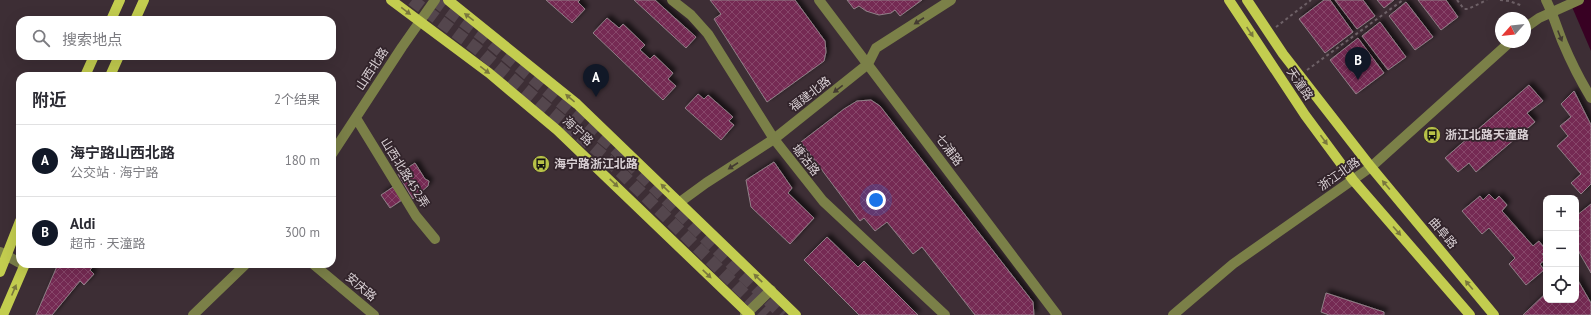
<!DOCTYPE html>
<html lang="zh">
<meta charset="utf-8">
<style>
body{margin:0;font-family:"PT Sans","Noto Sans SC",sans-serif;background:#f2f2f3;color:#2b2b33}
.controls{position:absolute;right:12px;bottom:12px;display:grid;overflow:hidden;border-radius:8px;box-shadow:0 4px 16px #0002}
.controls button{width:36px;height:36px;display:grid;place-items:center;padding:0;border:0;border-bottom:1px solid #e1e1e2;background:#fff;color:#2b2b33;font:20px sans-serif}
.compass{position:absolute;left:1495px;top:12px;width:36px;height:36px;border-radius:50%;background:#fff;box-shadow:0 4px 16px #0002;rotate:243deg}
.you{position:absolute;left:876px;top:200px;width:14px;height:14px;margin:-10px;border:3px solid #fff;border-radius:50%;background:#1a73e8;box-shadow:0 0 0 6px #1a73e833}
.badge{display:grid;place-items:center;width:26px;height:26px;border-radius:50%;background:#111827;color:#fff;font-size:13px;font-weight:700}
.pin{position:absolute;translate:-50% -33px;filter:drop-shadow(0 1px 2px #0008)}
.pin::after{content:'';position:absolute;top:21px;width:14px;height:12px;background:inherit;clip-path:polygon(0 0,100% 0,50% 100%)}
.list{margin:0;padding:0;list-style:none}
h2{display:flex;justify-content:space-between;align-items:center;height:52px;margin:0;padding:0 16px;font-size:17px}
h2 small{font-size:13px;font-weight:400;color:#7c7c81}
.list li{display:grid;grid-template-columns:26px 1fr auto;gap:12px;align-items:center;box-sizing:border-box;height:72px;padding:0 16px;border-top:1px solid #e1e1e2}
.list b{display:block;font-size:15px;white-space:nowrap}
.list p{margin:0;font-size:13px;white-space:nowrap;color:#7c7c81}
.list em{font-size:13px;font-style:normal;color:#7c7c81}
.icon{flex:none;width:22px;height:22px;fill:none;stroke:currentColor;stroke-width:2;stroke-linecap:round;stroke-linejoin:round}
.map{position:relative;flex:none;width:1591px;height:315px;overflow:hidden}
.search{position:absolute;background:#fff;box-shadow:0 4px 16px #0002;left:16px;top:16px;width:320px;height:44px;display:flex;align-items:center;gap:10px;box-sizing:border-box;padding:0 14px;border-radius:12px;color:#7c7c81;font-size:15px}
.panel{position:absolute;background:#fff;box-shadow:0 4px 16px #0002;left:16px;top:72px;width:320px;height:196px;border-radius:12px}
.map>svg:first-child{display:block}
.water{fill:#380123}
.building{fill:url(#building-cross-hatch);stroke:#918088;filter:url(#shadow)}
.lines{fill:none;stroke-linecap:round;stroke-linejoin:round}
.highway-tunnel{stroke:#54464d;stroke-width:12;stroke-dasharray:12 6;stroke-linecap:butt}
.path{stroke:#6e6167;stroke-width:2;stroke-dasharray:3 3;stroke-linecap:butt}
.minor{stroke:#7b8048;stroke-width:10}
.major{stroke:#c3cd4f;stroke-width:10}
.oneway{fill:#7a783d}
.oneway2{fill:#443b32}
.labels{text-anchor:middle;stroke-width:3.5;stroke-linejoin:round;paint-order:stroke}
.street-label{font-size:12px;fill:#d9d0d4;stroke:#32242b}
.poi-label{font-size:12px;font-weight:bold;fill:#d9d0d4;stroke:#32242b;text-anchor:start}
</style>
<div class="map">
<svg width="1591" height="315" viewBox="0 0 1591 315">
<defs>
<pattern id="building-cross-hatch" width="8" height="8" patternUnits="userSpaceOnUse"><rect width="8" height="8" fill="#742952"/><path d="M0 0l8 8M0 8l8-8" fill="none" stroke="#87476a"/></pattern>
<filter id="shadow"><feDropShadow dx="3.5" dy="-3.5" stdDeviation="2" flood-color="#0009"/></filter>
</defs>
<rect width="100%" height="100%" fill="#3d2e35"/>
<path class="water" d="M 1569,0 L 1591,0 L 1591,51 Z"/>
<path class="building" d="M 546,0 L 580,0 L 578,2 L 585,9 L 572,23 Z
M 634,0 L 655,0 L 696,37 L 686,48 Z
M 710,0 L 795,0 L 825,41 L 826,52 L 824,61 L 767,102 L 714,19 L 721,14 Z
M 847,0 L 922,0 L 900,16 L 895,10 L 891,13 L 879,15 L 866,11 L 859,6 L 854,9 Z
M 1324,0 L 1330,0 L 1353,32 L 1325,53 L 1299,19 Z
M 1335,0 L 1363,0 L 1375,16 L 1357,29 Z
M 1377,0 L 1394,0 L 1384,8 Z
M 1418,0 L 1446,0 L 1458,17 L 1441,30 Z
M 1406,2 L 1433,37 L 1415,50 L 1389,16 Z
M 607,18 L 619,28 L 623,24 L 645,45 L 640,50 L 650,59 L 654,55 L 673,73 L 668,79 L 676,86 L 663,100 L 593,33 Z
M 1380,22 L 1406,57 L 1388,70 L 1362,36 Z
M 1358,38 L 1384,73 L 1356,94 L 1330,60 Z
M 1529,85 L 1543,101 L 1527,113 L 1535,122 L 1476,172 L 1469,163 L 1458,172 L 1445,158 Z
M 1574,91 L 1591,125 L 1591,184 L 1581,194 L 1571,183 L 1581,174 L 1557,146 L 1568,136 L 1560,126 L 1571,117 L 1561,104 Z
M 698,94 L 704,99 L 708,95 L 733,117 L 729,121 L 734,125 L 721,140 L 685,108 Z
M 871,100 L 880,106 L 1033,302 L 1034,315 L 975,315 L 922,247 L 913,254 L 887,222 L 875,231 L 864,218 L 860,221 L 801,142 L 844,109 L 857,101 Z
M 774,162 L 792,188 L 788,193 L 814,218 L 790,244 L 751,207 L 746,180 Z
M 415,163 L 425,179 L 429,181 L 428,186 L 413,199 L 398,174 Z
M 393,187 L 402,200 L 390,208 L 381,195 Z
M 1489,194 L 1495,200 L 1499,196 L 1507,205 L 1502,211 L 1533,246 L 1539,241 L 1546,250 L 1542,254 L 1546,259 L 1540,264 L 1544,270 L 1526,285 L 1509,264 L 1515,258 L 1489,228 L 1482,234 L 1462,211 L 1480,196 L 1483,200 Z
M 1591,204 L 1591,273 L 1576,247 L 1576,216 Z
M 827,237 L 858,267 L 864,261 L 918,315 L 859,315 L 804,260 Z
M 58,264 L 95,264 L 90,270 L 94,274 L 84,285 L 80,281 L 52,315 L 36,315 Z
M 1576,277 L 1591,303 L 1591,315 L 1523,315 L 1546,293 L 1546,300 L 1576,300 Z
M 1326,293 L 1384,312 L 1384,315 L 1329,315 L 1321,312 Z"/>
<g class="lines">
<path class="highway-tunnel" d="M 412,0 L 476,48 L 606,158 L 766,315
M 434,0 L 485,38 L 614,148 L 783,315"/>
<path class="path" d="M 1457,0 L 1464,9 L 1468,9 L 1487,0
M 1500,0 L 1509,1 L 1523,6
M 1276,27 L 1311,0
M 1307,70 L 1403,0"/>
<path class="minor" d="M 672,0 L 691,15 L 708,34 L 774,139 L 823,201 L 945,315
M 819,0 L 1057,315
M 1546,0 C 1553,14 1557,28 1563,43 C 1571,62 1580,80 1591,98
M 1525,28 L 1539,18 L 1579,0
M 356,118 L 416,216 L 435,239
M 332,154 L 402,47 L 435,0
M 680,202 L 706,183 L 774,139 L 868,64 L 876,48 L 951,0
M 0,252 L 20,263
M 313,264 L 374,315
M 193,315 L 246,264
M 745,315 L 771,290
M 1173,315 L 1233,264 L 1371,167 L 1510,42"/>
<path class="major" d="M 391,0 L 489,73 L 557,130 L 750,315
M 448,0 L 577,104 L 796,315
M 1229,0 L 1305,115 L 1353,180 L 1470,315
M 1247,0 L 1283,54 L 1371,167 L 1494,315
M 111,20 L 120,0
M 135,20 L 144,0
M 85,76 L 94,56
M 110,76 L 119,56
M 0,272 L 20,221
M 3,315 L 25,264"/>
</g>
<defs><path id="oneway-solid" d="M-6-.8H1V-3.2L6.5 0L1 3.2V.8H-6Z"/></defs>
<g class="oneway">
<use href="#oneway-solid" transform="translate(406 11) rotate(37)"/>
<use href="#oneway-solid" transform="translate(469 17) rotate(-142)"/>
<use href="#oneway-solid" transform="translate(1250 32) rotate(56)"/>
<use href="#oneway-solid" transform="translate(485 70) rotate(37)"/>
<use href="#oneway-solid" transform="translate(570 98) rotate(-140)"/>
<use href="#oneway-solid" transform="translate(1324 140) rotate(54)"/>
<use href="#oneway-solid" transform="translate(614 183) rotate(44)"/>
<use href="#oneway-solid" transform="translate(1386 185) rotate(-130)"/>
<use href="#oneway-solid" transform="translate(665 188) rotate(-136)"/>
<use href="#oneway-solid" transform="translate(1397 231) rotate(49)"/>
<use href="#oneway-solid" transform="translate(707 274) rotate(44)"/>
<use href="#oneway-solid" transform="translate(758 278) rotate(-136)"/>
<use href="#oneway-solid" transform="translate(1469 285) rotate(-130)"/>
<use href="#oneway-solid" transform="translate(14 290) rotate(-67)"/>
</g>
<g class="oneway2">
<use href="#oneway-solid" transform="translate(919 21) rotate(147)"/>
<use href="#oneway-solid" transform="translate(1560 36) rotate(68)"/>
<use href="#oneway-solid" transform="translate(838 89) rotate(142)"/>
<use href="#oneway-solid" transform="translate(733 166) rotate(147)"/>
</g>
<defs>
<symbol id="bus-disc" viewBox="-11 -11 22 22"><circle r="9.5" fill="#b7c147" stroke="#32242b"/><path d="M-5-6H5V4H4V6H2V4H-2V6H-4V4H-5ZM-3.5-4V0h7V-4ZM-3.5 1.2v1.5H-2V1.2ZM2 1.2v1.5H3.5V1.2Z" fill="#111"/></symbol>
</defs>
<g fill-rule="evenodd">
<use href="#bus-disc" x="1422" y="125" width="20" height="20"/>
<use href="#bus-disc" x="531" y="154" width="20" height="20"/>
</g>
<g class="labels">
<g class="street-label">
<text transform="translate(372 69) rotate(-57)" y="4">山西北路</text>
<text transform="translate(1300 84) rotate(56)" y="4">天潼路</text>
<text transform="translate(810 94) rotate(-38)" y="4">福建北路</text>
<text transform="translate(578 131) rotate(43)" y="4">海宁路</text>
<text transform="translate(949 150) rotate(53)" y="4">七浦路</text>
<text transform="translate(806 160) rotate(52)" y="4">塘沽路</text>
<text transform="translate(405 173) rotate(58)" y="4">山西北路452弄</text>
<text transform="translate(1339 174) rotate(-35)" y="4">浙江北路</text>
<text transform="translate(1443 233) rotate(50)" y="4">曲阜路</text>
<text transform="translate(361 287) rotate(40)" y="4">安庆路</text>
</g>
<g class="poi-label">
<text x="1445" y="139">浙江北路天潼路</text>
<text x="554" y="168">海宁路浙江北路</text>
</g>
</g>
</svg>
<div class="controls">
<button>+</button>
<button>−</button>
<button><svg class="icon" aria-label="locate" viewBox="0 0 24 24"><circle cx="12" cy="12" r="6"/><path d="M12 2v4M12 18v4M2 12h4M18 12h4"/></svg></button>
</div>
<svg class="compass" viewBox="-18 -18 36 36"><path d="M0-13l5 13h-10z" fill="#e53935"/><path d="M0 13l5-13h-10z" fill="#7c7c81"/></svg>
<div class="you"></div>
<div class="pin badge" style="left:596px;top:97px">A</div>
<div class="pin badge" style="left:1358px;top:80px">B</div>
<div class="search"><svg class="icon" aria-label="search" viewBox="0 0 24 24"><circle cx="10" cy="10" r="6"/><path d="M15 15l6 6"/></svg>搜索地点</div>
<section class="panel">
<h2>附近<small>2个结果</small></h2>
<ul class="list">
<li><span class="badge">A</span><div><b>海宁路山西北路</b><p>公交站 · 海宁路</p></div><em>180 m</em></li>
<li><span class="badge">B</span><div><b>Aldi</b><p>超市 · 天潼路</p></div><em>300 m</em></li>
</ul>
</section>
</div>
